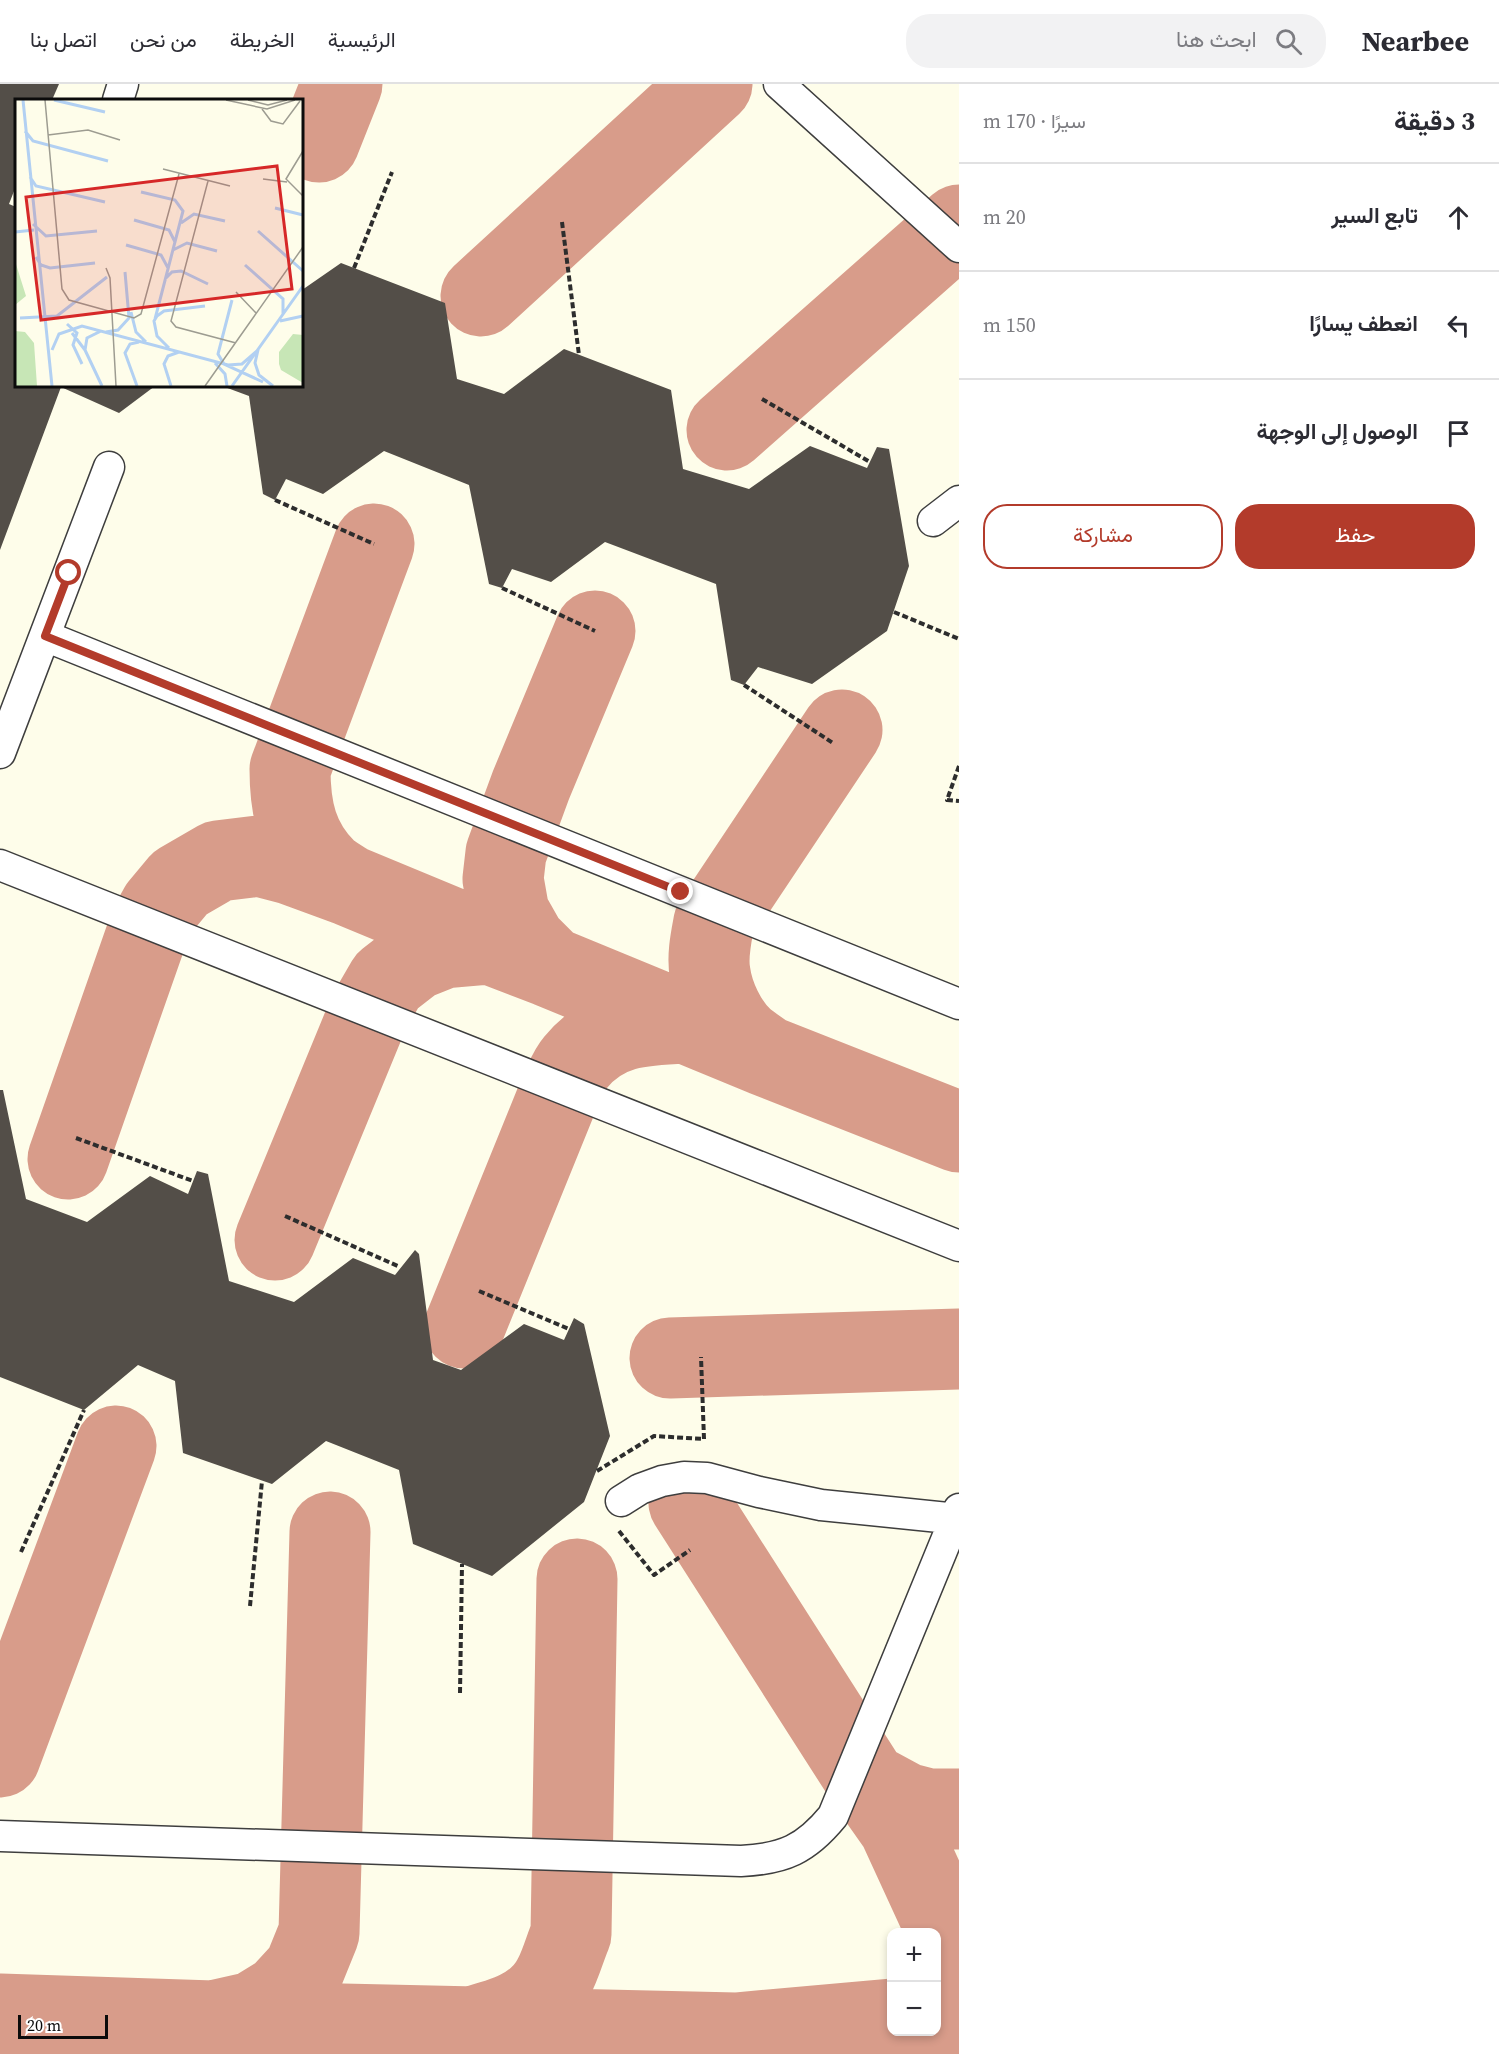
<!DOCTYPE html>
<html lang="ar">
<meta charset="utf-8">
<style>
body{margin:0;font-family:"Source Serif 4",Vazirmatn,serif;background:#f2f2f3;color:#2b2b33;direction:rtl}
.controls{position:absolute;right:18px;bottom:18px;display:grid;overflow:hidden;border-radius:12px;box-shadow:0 3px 9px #0003}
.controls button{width:54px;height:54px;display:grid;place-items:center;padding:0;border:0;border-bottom:2px solid #e1e1e2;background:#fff;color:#2b2b33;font:30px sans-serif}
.scale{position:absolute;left:18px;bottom:15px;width:90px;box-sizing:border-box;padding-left:6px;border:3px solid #0b0b0b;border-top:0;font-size:16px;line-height:21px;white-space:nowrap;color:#0b0b0b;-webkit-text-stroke:4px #fff;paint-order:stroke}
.stop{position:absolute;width:18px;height:18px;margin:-14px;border:4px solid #b33b2b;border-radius:50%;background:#fff}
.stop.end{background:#b33b2b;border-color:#fff;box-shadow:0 2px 6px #0008}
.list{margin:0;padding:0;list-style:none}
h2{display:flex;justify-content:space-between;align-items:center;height:78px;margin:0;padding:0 24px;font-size:26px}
h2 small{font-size:20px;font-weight:400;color:#7c7c81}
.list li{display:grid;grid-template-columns:39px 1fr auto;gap:18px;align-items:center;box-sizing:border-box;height:108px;padding:0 24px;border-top:2px solid #e1e1e2}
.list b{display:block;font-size:22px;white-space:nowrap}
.list em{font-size:20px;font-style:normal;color:#7c7c81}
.actions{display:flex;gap:12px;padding:18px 24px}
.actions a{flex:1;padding:14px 0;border:2px solid #b33b2b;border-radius:24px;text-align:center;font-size:21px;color:#b33b2b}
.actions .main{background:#b33b2b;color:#fff}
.icon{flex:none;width:33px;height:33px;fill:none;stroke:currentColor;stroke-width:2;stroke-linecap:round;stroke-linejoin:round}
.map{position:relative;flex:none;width:959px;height:1970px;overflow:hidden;direction:ltr}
header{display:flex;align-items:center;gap:36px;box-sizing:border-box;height:84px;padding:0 30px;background:#fff;border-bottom:2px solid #e1e1e2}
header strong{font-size:28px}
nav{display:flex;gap:33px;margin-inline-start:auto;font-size:21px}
.search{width:420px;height:54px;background:#f2f2f3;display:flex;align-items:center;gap:15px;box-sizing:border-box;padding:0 21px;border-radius:24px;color:#7c7c81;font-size:22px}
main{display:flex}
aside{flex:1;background:#fff}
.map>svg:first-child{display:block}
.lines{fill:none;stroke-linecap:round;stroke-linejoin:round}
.taxiway{stroke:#d89c8a;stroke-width:81}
.building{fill:#534e48}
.minor-casing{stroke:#3e3e3e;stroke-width:33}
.path{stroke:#2d2d2d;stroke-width:4;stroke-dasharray:6 3;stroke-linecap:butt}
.minor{stroke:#fff;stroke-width:30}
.route{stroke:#b33b2b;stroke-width:8}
.inset-river{fill:none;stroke:#b2d0f2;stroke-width:3}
.inset-road{fill:none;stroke:#9d9c91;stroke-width:1.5}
.view{fill:#d62828;fill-opacity:0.15;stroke:#d62828;stroke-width:3}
.inset-edge{fill:none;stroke:#0b0b0b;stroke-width:3}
</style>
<header>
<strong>Nearbee</strong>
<div class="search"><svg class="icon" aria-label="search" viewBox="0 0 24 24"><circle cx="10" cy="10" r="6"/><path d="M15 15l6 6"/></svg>ابحث هنا</div>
<nav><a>الرئيسية</a><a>الخريطة</a><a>من نحن</a><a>اتصل بنا</a></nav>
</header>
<main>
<aside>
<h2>3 دقيقة<small>سيرًا · 170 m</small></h2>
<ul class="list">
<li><svg class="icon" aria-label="ahead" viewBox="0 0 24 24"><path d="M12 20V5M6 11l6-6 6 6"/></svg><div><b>تابع السير</b></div><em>20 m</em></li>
<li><svg class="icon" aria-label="left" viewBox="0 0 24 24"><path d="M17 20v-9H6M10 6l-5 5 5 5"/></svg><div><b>انعطف يسارًا</b></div><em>150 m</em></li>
<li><svg class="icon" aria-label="arrive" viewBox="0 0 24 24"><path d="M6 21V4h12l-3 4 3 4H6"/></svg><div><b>الوصول إلى الوجهة</b></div></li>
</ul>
<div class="actions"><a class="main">حفظ</a><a>مشاركة</a></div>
</aside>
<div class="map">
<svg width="959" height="1970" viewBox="0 0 959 1970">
<rect width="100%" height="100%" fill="#fefdea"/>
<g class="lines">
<path class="taxiway" d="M 319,58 L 342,0
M 481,212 L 712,0
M 727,346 L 959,141
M 350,802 C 342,797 333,792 326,786 C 297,757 290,725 290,685 L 374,460
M 550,883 L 526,859 L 509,829 L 503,795 L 506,769 L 531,701 L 595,547
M 766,972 C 758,966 750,961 743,955 C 726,939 713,912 710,889 C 707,872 711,854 714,838 L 842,646
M 68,1075 L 150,841 L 160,823 L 180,799 L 218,777 L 259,772 L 290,780 L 350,802 L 490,860 L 550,883 L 766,972 L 959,1048
M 275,1156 L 369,928 L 387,897 L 414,876 L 444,864 L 490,860
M 464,1244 L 561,1005 C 565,997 569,986 575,979 C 605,942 642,941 687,939
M 670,1274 L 959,1265
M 689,1419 L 868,1699 L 899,1743 L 944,1841 L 949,1861 L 950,1915 L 942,1970
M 0,1673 L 116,1362
M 868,1699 L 905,1719 L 928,1725 L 959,1725
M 0,1930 L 213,1937 L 736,1949 L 892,1935
M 213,1937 L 253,1928 L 281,1911 L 304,1886 L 319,1849 L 330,1448
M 468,1944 C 501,1935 538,1926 554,1893 C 561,1880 565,1864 571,1850 L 577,1495"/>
</g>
<path class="building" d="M 0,0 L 59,0 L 52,16 L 16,16 L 16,102 L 9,120 L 16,123 L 16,302 L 155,302 L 119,329 L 61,303 L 0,466 Z
M 341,179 L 445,219 L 457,295 L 504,310 L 564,265 L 671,306 L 683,385 L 749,405 L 810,362 L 867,384 L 877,363 L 889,365 L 909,482 L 887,547 L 812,600 L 758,583 L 744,601 L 731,596 L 716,500 L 605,458 L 551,498 L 512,485 L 502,504 L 489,500 L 469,401 L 384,367 L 323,410 L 286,395 L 275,416 L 263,410 L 249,312 L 222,302 L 302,302 L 302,206 Z
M 0,1006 L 3,1006 L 26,1115 L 87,1138 L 150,1092 L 188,1110 L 197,1087 L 208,1090 L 229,1197 L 294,1218 L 353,1174 L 395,1191 L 415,1166 L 419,1170 L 433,1276 L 461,1286 L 524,1240 L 564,1256 L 574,1234 L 584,1240 L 610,1352 L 584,1418 L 492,1492 L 413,1460 L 399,1386 L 326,1357 L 272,1400 L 183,1369 L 175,1297 L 138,1281 L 84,1326 L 0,1293 Z"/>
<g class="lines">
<defs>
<path id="minor" d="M 779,0 L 959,163
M 118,16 L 123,0
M 933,437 L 959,417
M 45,552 L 959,920
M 0,669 L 109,383
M 0,781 L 959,1162
M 621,1417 L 640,1405 L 662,1397 L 684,1393 L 707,1394 L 759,1408 L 821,1421 L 959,1435
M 0,1752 L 741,1777 C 784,1775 806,1765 833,1732 L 959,1425"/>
</defs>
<use href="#minor" class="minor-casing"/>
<path class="path" d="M 562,138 L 579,271
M 354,184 L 392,88
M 762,315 L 870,378
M 275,416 L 374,460
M 502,504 L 595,547
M 894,528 L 959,555
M 744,601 L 833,659
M 959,682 L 947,716 L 959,717
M 76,1054 L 193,1097
M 285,1132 L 400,1183
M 479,1207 L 569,1245
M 597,1387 L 654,1352 L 704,1355 L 701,1273
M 619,1447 L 654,1491 L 690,1466
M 21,1468 L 84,1326
M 250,1522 L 262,1397
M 460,1609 L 462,1480"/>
<use href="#minor" class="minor"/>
</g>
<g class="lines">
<path class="route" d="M 69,489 L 45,552 L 681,808"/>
</g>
<g transform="translate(15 15)">
<rect width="288" height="288" fill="#fefdea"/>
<path d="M 0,162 L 11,197 L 0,206 ZM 0,232 L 10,233 L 19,244 L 22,287 L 0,287 ZM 278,235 L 288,236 L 288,284 L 266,271 L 264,265 L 264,253 Z" fill="#c7e6b6"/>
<path class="inset-river" d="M 8,1 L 37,287M 39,1 L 90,13M 10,32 L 18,42 L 93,62M 15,78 L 21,87 L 90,103M 126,93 L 160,101 L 168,112 L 140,220M 260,109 L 288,116M 119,121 L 154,131 L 160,143M 166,124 L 179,115 L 210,122M 18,125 L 31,137 L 82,132M 243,132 L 288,172M 0,133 L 19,131M 111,146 L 146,156 L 153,169M 158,151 L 172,144 L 202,152M 21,158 L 26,166 L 35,169 L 80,164M 230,166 L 268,200 L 268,216M 150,180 L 157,173 L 166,172 L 193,185M 217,201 L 203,255 L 209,265 L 248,283M 116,213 L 121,233 L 131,243M 5,219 L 42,217 L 92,178M 265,222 L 288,217M 52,225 L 62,234 L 58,246 L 67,265M 91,233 L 103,231 L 114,219 L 110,173M 57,234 L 70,251 L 72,239 L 86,232M 154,249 L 142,237 L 139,222 L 142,217 L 149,212 L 190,207M 37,251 L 44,235 L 67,227 L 213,266 L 227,265 L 243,251 L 240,264 L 244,276 L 258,287M 70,251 L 87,287M 200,264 L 210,275 L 212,287M 122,287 L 110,254 L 115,245 L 124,243M 156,287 L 149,265 L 153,257 L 164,253M 217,287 L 288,187"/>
<path class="inset-road" d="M 30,1 L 47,190 L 54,201 L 119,219 L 126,215 L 164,75M 211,1 L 252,10 L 280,1M 233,1 L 253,6 L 272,1M 247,10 L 256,22 L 268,25 L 285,2M 33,36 L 73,31 L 105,41M 288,52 L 271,80 L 288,97M 148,70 L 215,87M 248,80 L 272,83M 193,82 L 156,222 L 161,228 L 221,244M 91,169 L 95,179 L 101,287M 221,193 L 241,214M 190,287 L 288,148"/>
<path class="view" d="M 262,67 L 277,190 L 26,221 L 11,98 Z"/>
<rect width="288" height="288" class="inset-edge"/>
</g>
</svg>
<div class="controls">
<button>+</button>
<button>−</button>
</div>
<div class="scale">20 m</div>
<div class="stop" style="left:69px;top:489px"></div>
<div class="stop end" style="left:681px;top:808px"></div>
</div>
</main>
